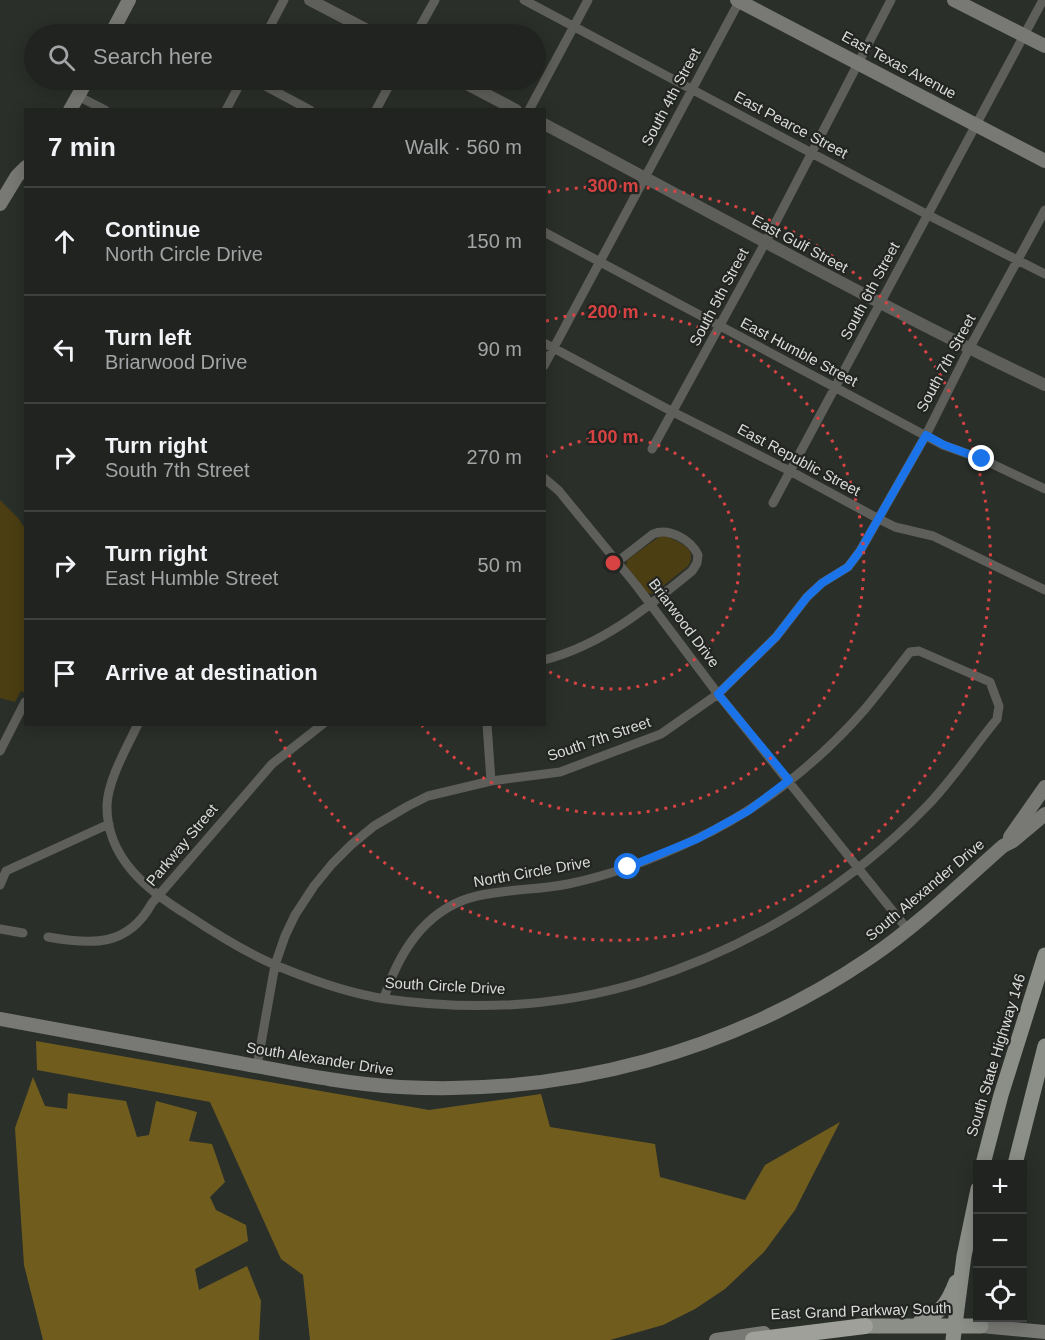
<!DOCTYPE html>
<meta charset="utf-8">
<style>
body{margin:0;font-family:Helvetica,sans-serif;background:#282b29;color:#f1f3f6}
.controls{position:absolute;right:18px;bottom:18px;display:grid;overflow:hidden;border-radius:0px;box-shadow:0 3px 15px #0003}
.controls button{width:54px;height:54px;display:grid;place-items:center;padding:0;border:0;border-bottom:2px solid #3d403e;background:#202320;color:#f1f3f6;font:30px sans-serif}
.stop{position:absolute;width:18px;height:18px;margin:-14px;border:4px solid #1a73e8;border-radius:50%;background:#fff}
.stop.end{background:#1a73e8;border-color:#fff;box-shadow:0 2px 6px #0008}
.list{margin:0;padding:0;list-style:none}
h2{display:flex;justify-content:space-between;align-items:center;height:78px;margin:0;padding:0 24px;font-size:26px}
h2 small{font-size:20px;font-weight:400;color:#a2a4a5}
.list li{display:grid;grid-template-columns:39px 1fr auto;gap:18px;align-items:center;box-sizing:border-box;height:108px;padding:0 24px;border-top:2px solid #3d403e}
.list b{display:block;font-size:22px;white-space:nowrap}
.list p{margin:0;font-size:20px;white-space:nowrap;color:#a2a4a5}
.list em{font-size:20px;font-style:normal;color:#a2a4a5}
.icon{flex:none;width:33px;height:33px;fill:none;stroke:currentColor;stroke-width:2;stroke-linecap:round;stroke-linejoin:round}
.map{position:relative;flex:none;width:1045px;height:1340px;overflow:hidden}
.search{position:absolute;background:#202320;box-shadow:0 3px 15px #0003;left:24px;top:24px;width:522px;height:66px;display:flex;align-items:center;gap:15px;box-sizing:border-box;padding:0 21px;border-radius:33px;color:#a2a4a5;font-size:22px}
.panel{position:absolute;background:#202320;box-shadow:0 3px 15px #0003;left:24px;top:108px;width:522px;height:618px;border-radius:0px}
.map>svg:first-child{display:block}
.green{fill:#4b3e12}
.forest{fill:#705d1e}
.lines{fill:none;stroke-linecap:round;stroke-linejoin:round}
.minor{stroke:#5e5e5b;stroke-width:9}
.tertiary{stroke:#5e5e5b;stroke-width:12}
.secondary{stroke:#787974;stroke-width:14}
.primary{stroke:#8c8e88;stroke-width:15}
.motorway{stroke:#9fa099;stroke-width:16}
.route{stroke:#1a73e8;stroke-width:8}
.ring{fill:none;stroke:#d64342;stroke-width:3;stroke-dasharray:3 6}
.labels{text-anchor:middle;stroke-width:4.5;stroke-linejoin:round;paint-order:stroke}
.street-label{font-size:15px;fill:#d9dbd8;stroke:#222521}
.centre{fill:#d64342;stroke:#222521;stroke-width:3}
.ring-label{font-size:18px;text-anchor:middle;font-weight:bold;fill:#d64342;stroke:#222521;stroke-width:4.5;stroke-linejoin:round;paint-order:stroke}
</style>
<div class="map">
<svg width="1045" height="1340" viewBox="0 0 1045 1340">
<rect width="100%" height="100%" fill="#2b2f2a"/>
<path class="green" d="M 0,500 L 19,519 L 25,529 L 25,693 L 21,691 L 15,702 L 0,698 Z
M 666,536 C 679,543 699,548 688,566 L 653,594 L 647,593 L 626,566 L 627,560 L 659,537 Z"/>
<path class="forest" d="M 36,1041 L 429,1110 L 541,1094 L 550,1127 L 655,1144 L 660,1177 L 745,1200 L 765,1165 L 840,1122 L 795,1210 L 764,1252 L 725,1289 L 695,1309 L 663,1325 L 610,1340 L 310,1340 L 303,1275 L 281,1259 L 210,1102 L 37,1070 Z
M 33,1077 L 45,1106 L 67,1109 L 68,1093 L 126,1101 L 137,1137 L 149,1135 L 156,1101 L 197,1112 L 189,1141 L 212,1144 L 225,1182 L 210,1197 L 216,1210 L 246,1225 L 248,1241 L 195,1269 L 199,1290 L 247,1266 L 261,1301 L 259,1340 L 43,1340 L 24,1265 L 15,1128 Z"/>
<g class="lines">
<path class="minor" d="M 524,0 L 928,215 L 1045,274
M 266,34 L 284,0
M 416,34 L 435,0
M 254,80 L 310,110
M 78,96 L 105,110
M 226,110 L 242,80
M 376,110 L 392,80
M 529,110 L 588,0
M 544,232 L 943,445 L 982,459 L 1045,489
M 544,343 L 673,412 L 790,471 L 877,518 L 895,527 L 933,536 L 1045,590
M 544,366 L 740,0
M 652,449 L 765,243 L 891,0
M 544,478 L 559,491 L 636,585 L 718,694 L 908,930
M 773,503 L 1043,0
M 544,660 C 602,645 647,608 692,571 L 697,563 L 698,555 C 691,540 669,527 653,534 L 617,562
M 138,724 C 127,747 108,780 107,805 C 106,858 148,891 189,916 C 219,936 251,956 285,969 C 317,982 352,994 386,999 C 472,1011 561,1007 644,981 C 752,947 850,886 928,805 C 953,779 974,747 997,719 L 999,706 L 990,682 L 919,651 L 910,652 C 895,671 881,690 865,709 C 819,762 760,809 696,839 C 656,858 612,875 568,884 C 538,890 507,889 477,896 C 426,908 399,952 384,998
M 487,724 L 491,781
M 0,751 L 25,702
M 6,871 L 109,824
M 0,885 L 6,871
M 0,929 L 23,933
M 48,937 C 92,945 128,947 152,903 L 272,764 L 323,724
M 257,1066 L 275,965 L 285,936 L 295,915 L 314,886 L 332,864 L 351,845 L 374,826 L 408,806 L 428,796 L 491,781 L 560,772 L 661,734 L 718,694 L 776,637 L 807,597 L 822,583 L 848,567 L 860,551 L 926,435 L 969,349 L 1045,210"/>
<path class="tertiary" d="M 310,0 L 375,34
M 459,80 L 516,110
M 544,124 C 711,212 875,304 1045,385"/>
<path class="secondary" d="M 737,0 L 1045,161
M 954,0 L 1045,46
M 111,34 L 129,0
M 70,110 L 87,80
M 0,204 L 17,176 L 26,167
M 1010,837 L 1045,787
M 0,1019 C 78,1034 156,1048 234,1062 C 289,1072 344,1084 400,1087 C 567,1096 732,1052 871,957 C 918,925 960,884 1003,846 L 1013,841 L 1045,814
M 981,1326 L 1045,1332
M 716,1340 L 764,1333"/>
<path class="primary" d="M 983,1164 L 1001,1095 L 1045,955
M 1015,1164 L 1045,1046
M 920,1322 C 941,1313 948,1303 956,1282
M 865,1326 L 981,1326
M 953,1340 L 964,1256 L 978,1189"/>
<path class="motorway" d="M 753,1340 L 865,1326"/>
</g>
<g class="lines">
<path class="route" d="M 628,867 L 697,839 L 748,811 L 789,780 L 718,694 L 776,637 L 807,597 L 822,583 L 848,567 L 860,551 L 926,435 L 944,445 L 982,459"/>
</g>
<g class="ring">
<path d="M545 457A126 126 0 1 1 545 669"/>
<path d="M546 321A251 251 0 1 1 422 726"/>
<path d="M548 192A377 377 0 1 1 273 725"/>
</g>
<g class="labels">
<g class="street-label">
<text transform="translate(899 65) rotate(28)" y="5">East Texas Avenue</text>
<text transform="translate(671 97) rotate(-62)" y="5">South 4th Street</text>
<text transform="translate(791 125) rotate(28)" y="5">East Pearce Street</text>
<text transform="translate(800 244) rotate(28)" y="5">East Gulf Street</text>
<text transform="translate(870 291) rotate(-62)" y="5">South 6th Street</text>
<text transform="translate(719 297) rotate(-62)" y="5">South 5th Street</text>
<text transform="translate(799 352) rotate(28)" y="5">East Humble Street</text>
<text transform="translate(946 363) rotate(-62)" y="5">South 7th Street</text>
<text transform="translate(799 460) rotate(28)" y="5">East Republic Street</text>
<text transform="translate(684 623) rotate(53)" y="5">Briarwood Drive</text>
<text transform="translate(599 739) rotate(-19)" y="5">South 7th Street</text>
<text transform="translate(182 845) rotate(-50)" y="5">Parkway Street</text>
<text transform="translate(532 872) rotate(-10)" y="5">North Circle Drive</text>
<text transform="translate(925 890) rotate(-40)" y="5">South Alexander Drive</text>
<text transform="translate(445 986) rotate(3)" y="5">South Circle Drive</text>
<text transform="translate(996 1055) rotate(-73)" y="5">South State Highway 146</text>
<text transform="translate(320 1059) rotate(9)" y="5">South Alexander Drive</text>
<text transform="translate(861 1311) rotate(-2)" y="5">East Grand Parkway South</text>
</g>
</g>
<circle cx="613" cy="563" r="9" class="centre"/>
<g class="ring-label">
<text x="613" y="192">300 m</text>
<text x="613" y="318">200 m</text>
<text x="613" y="443">100 m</text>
</g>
</svg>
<div class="controls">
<button>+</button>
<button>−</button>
<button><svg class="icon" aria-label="locate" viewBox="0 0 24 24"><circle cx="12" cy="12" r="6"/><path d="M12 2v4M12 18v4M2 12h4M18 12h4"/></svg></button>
</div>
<div class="stop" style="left:628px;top:867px"></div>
<div class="stop end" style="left:982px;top:459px"></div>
<div class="search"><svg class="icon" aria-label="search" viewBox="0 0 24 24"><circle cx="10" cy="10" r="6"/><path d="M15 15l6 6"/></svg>Search here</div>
<section class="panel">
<h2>7 min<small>Walk · 560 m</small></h2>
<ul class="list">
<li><svg class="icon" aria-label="ahead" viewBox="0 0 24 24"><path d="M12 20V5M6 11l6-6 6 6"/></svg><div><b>Continue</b><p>North Circle Drive</p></div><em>150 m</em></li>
<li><svg class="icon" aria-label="left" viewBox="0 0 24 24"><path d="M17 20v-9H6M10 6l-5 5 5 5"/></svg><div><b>Turn left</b><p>Briarwood Drive</p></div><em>90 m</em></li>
<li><svg class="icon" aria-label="right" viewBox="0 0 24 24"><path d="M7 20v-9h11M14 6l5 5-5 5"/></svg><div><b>Turn right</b><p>South 7th Street</p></div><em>270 m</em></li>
<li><svg class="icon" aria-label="right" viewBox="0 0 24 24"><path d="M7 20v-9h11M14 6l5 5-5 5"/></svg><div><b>Turn right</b><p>East Humble Street</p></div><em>50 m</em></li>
<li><svg class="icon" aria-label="arrive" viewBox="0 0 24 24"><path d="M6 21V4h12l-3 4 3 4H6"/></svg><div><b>Arrive at destination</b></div></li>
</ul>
</section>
</div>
